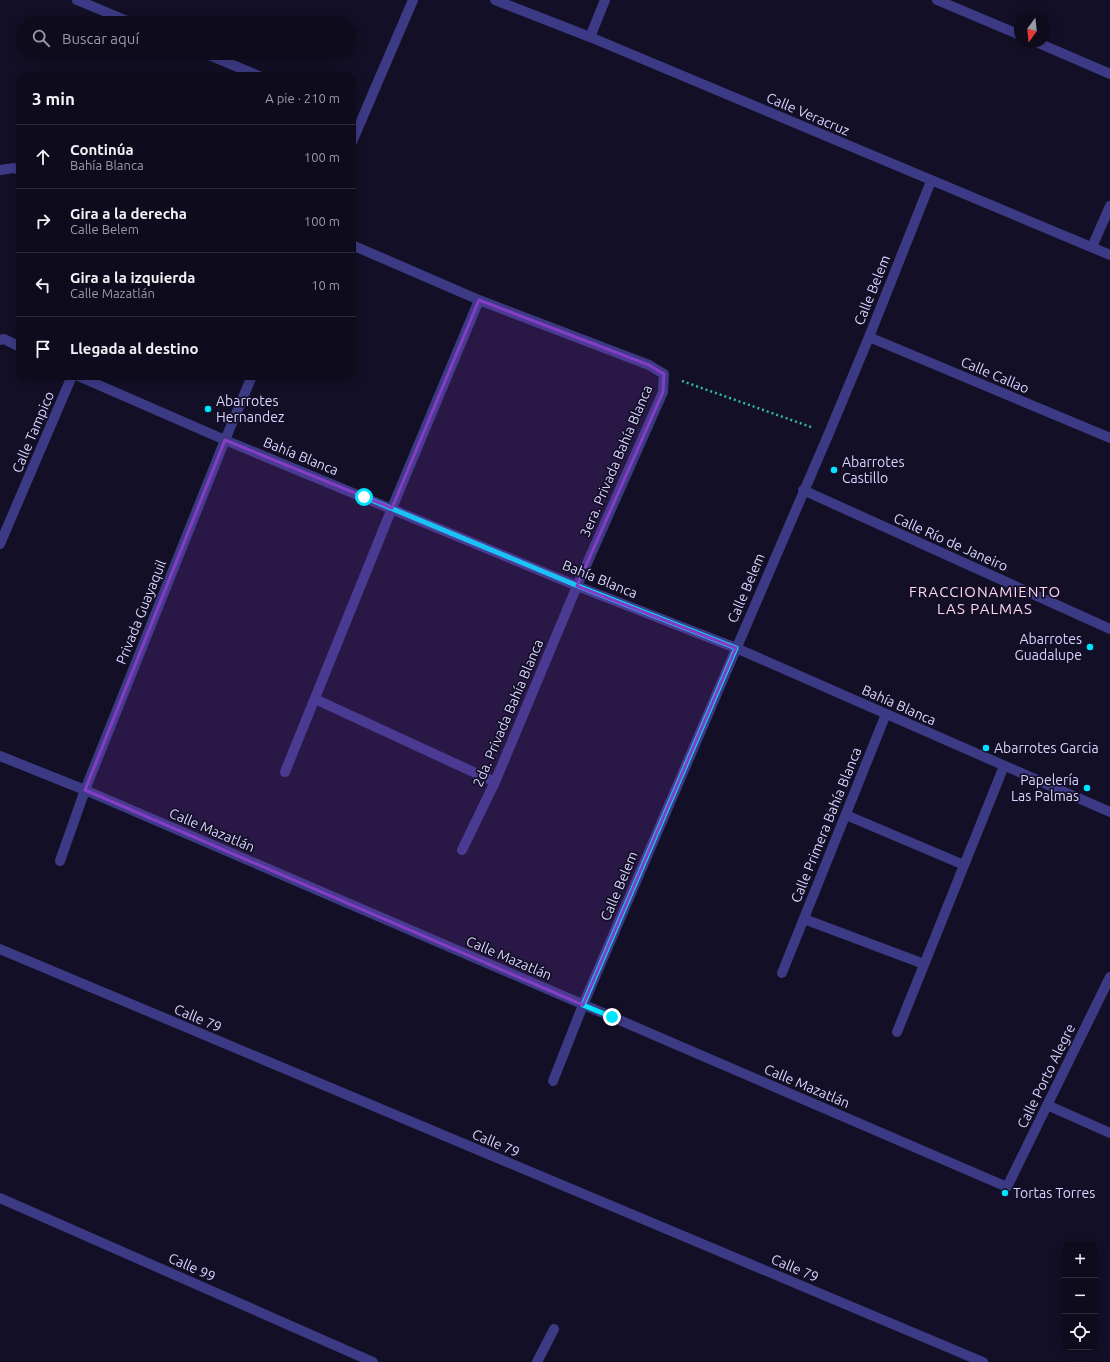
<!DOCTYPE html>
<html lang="es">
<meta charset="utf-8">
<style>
body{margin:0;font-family:Ubuntu,sans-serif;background:#171425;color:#f1f3f6}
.controls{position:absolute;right:12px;bottom:12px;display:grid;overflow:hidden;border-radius:8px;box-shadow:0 2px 10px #0003}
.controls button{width:36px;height:36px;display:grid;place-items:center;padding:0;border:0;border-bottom:1px solid #2e2b3b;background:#0e0b1c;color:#f1f3f6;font:20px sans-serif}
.compass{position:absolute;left:1014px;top:12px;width:36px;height:36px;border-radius:50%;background:#0e0b1c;box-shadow:0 2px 10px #0003;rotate:195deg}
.stop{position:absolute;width:12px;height:12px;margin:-9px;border:3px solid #00e5ff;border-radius:50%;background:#fff}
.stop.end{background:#00e5ff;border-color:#fff;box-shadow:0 1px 4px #0008}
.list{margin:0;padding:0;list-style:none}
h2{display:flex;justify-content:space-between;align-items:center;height:52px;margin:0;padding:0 16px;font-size:17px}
h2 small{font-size:13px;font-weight:400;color:#9b9ba3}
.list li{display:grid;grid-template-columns:26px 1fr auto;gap:12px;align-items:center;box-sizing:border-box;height:64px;padding:0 16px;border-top:1px solid #2e2b3b}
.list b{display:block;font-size:15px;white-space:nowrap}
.list p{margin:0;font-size:13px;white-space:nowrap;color:#9b9ba3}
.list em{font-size:13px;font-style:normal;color:#9b9ba3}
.icon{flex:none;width:22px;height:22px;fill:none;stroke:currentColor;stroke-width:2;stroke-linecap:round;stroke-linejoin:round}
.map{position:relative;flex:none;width:1110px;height:1362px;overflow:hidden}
.search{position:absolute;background:#0e0b1c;box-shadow:0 2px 10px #0003;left:16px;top:16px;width:340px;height:44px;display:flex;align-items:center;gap:10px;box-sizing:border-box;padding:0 14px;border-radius:22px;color:#9b9ba3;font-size:15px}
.panel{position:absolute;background:#0e0b1c;box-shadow:0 2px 10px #0003;left:16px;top:72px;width:340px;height:308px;border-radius:12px}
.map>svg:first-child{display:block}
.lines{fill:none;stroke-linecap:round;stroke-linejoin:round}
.path{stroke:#2fb8b0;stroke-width:2.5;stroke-dasharray:2 3;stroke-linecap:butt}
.minor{stroke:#3d3a85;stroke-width:10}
.tertiary{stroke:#3d3a85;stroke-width:10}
.route{stroke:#00e5ff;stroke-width:5}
.marked{fill:#843dc5;fill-opacity:0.2;stroke:#843dc5;stroke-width:3;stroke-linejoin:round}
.poi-dot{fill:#00e5ff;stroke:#130f26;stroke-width:1.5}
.labels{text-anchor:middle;stroke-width:3.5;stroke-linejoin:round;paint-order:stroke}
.street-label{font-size:14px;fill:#d9d4ff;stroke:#130f26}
.poi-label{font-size:14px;fill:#d9d4ff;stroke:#130f26;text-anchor:start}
.neighbourhood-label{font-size:15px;letter-spacing:1px;fill:#ffd6f0;stroke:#130f26}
</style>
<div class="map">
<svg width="1110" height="1362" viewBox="0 0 1110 1362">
<rect width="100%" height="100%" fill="#130f26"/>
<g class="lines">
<path class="path" d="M 682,381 L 811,427"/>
<path class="minor" d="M 77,0 L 132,23
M 495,0 L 590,37 L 1110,255
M 937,0 L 1020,35
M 590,37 L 605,0
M 1036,42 L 1110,74
M 204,53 L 259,76
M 352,142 L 413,0
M 0,170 L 14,168 L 20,170
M 352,245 L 479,300 L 649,365 L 664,374 L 663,392 L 577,586 L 495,782 L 462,850
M 1092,247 L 1110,206
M 869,337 L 1110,438
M 0,340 L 4,339 L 20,347
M 78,376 L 225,440 L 577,586 L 736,648 L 1110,812
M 803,490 L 1110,629
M 0,544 L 72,376
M 315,699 L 495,782
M 0,756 L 85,790 L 1007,1187 L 1110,977
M 285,772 L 392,508 L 479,300
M 846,815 L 964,865
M 60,861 L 85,790 L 225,440 L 252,376
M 804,919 L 924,964
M 0,949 L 983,1362
M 782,973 L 886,714
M 897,1032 L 1004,766
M 553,1081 L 583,1005 L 829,433 L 869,337 L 931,181
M 1047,1105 L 1110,1133
M 537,1362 L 554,1329"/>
<path class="tertiary" d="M 0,1198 L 373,1362"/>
</g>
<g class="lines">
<path class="route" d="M 364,497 L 578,586 L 736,648 L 583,1005 L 612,1017"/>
</g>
<path class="marked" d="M 479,300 L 649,365 L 664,374 L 663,392 L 577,586 L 736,648 L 583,1005 L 85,790 L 225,440 L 392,508 Z"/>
<g class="poi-dot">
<circle cx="208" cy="409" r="4"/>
<circle cx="834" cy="470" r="4"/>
<circle cx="1090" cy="647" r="4"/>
<circle cx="986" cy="748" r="4"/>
<circle cx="1087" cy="788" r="4"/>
<circle cx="1005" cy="1193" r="4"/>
</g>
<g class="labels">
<g class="street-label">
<text transform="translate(808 114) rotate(23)" y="5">Calle Veracruz</text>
<text transform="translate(872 290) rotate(-68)" y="5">Calle Belem</text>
<text transform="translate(995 375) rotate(23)" y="5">Calle Callao</text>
<text transform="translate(33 432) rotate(-67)" y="5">Calle Tampico</text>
<text transform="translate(301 456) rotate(22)" y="5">Bahía Blanca</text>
<text transform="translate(616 461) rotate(-67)" y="5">3era. Privada Bahía Blanca</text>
<text transform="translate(951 542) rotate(24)" y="5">Calle Río de Janeiro</text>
<text transform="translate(600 579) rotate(22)" y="5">Bahía Blanca</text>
<text transform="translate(746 588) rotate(-67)" y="5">Calle Belem</text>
<text transform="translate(141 612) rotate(-68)" y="5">Privada Guayaquil</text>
<text transform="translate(899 705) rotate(24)" y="5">Bahía Blanca</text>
<text transform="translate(508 713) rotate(-67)" y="5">2da. Privada Bahía Blanca</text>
<text transform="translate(826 825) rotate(-68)" y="5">Calle Primera Bahía Blanca</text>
<text transform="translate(212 830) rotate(23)" y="5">Calle Mazatlán</text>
<text transform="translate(619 886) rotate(-67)" y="5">Calle Belem</text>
<text transform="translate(509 958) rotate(23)" y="5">Calle Mazatlán</text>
<text transform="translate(198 1018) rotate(23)" y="5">Calle 79</text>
<text transform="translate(1046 1076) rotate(-64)" y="5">Calle Porto Alegre</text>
<text transform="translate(807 1086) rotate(23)" y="5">Calle Mazatlán</text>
<text transform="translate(496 1143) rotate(23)" y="5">Calle 79</text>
<text transform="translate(192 1267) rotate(24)" y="5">Calle 99</text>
<text transform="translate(795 1268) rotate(23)" y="5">Calle 79</text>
</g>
<g class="poi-label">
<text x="216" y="406">Abarrotes<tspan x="216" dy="16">Hernandez</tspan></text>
<text x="842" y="467">Abarrotes<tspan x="842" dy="16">Castillo</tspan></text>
<text x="1082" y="644" text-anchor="end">Abarrotes<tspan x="1082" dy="16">Guadalupe</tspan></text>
<text x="994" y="753">Abarrotes Garcia</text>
<text x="1079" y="785" text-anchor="end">Papelería<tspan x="1079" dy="16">Las Palmas</tspan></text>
<text x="1013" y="1198">Tortas Torres</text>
</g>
<g class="neighbourhood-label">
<text x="985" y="597">FRACCIONAMIENTO<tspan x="985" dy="17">LAS PALMAS</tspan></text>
</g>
</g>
</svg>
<div class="controls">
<button>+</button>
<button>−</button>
<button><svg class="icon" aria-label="locate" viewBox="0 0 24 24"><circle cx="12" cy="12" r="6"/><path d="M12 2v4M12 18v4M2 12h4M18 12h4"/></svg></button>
</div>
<svg class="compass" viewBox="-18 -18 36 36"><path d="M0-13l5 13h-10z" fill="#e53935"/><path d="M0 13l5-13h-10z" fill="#9b9ba3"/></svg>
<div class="stop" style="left:364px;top:497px"></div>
<div class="stop end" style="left:612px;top:1017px"></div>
<div class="search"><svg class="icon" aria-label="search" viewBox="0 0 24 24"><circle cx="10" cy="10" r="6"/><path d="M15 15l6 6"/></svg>Buscar aquí</div>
<section class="panel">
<h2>3 min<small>A pie · 210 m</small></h2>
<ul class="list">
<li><svg class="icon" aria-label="ahead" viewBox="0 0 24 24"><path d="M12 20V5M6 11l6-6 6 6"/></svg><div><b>Continúa</b><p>Bahía Blanca</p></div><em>100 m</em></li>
<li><svg class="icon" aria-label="right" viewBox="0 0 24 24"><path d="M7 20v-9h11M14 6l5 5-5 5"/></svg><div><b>Gira a la derecha</b><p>Calle Belem</p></div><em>100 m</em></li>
<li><svg class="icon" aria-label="left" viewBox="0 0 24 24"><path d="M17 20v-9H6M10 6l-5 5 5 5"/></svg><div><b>Gira a la izquierda</b><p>Calle Mazatlán</p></div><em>10 m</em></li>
<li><svg class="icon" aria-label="arrive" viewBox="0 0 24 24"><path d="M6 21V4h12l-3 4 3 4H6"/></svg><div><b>Llegada al destino</b></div></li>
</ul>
</section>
</div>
